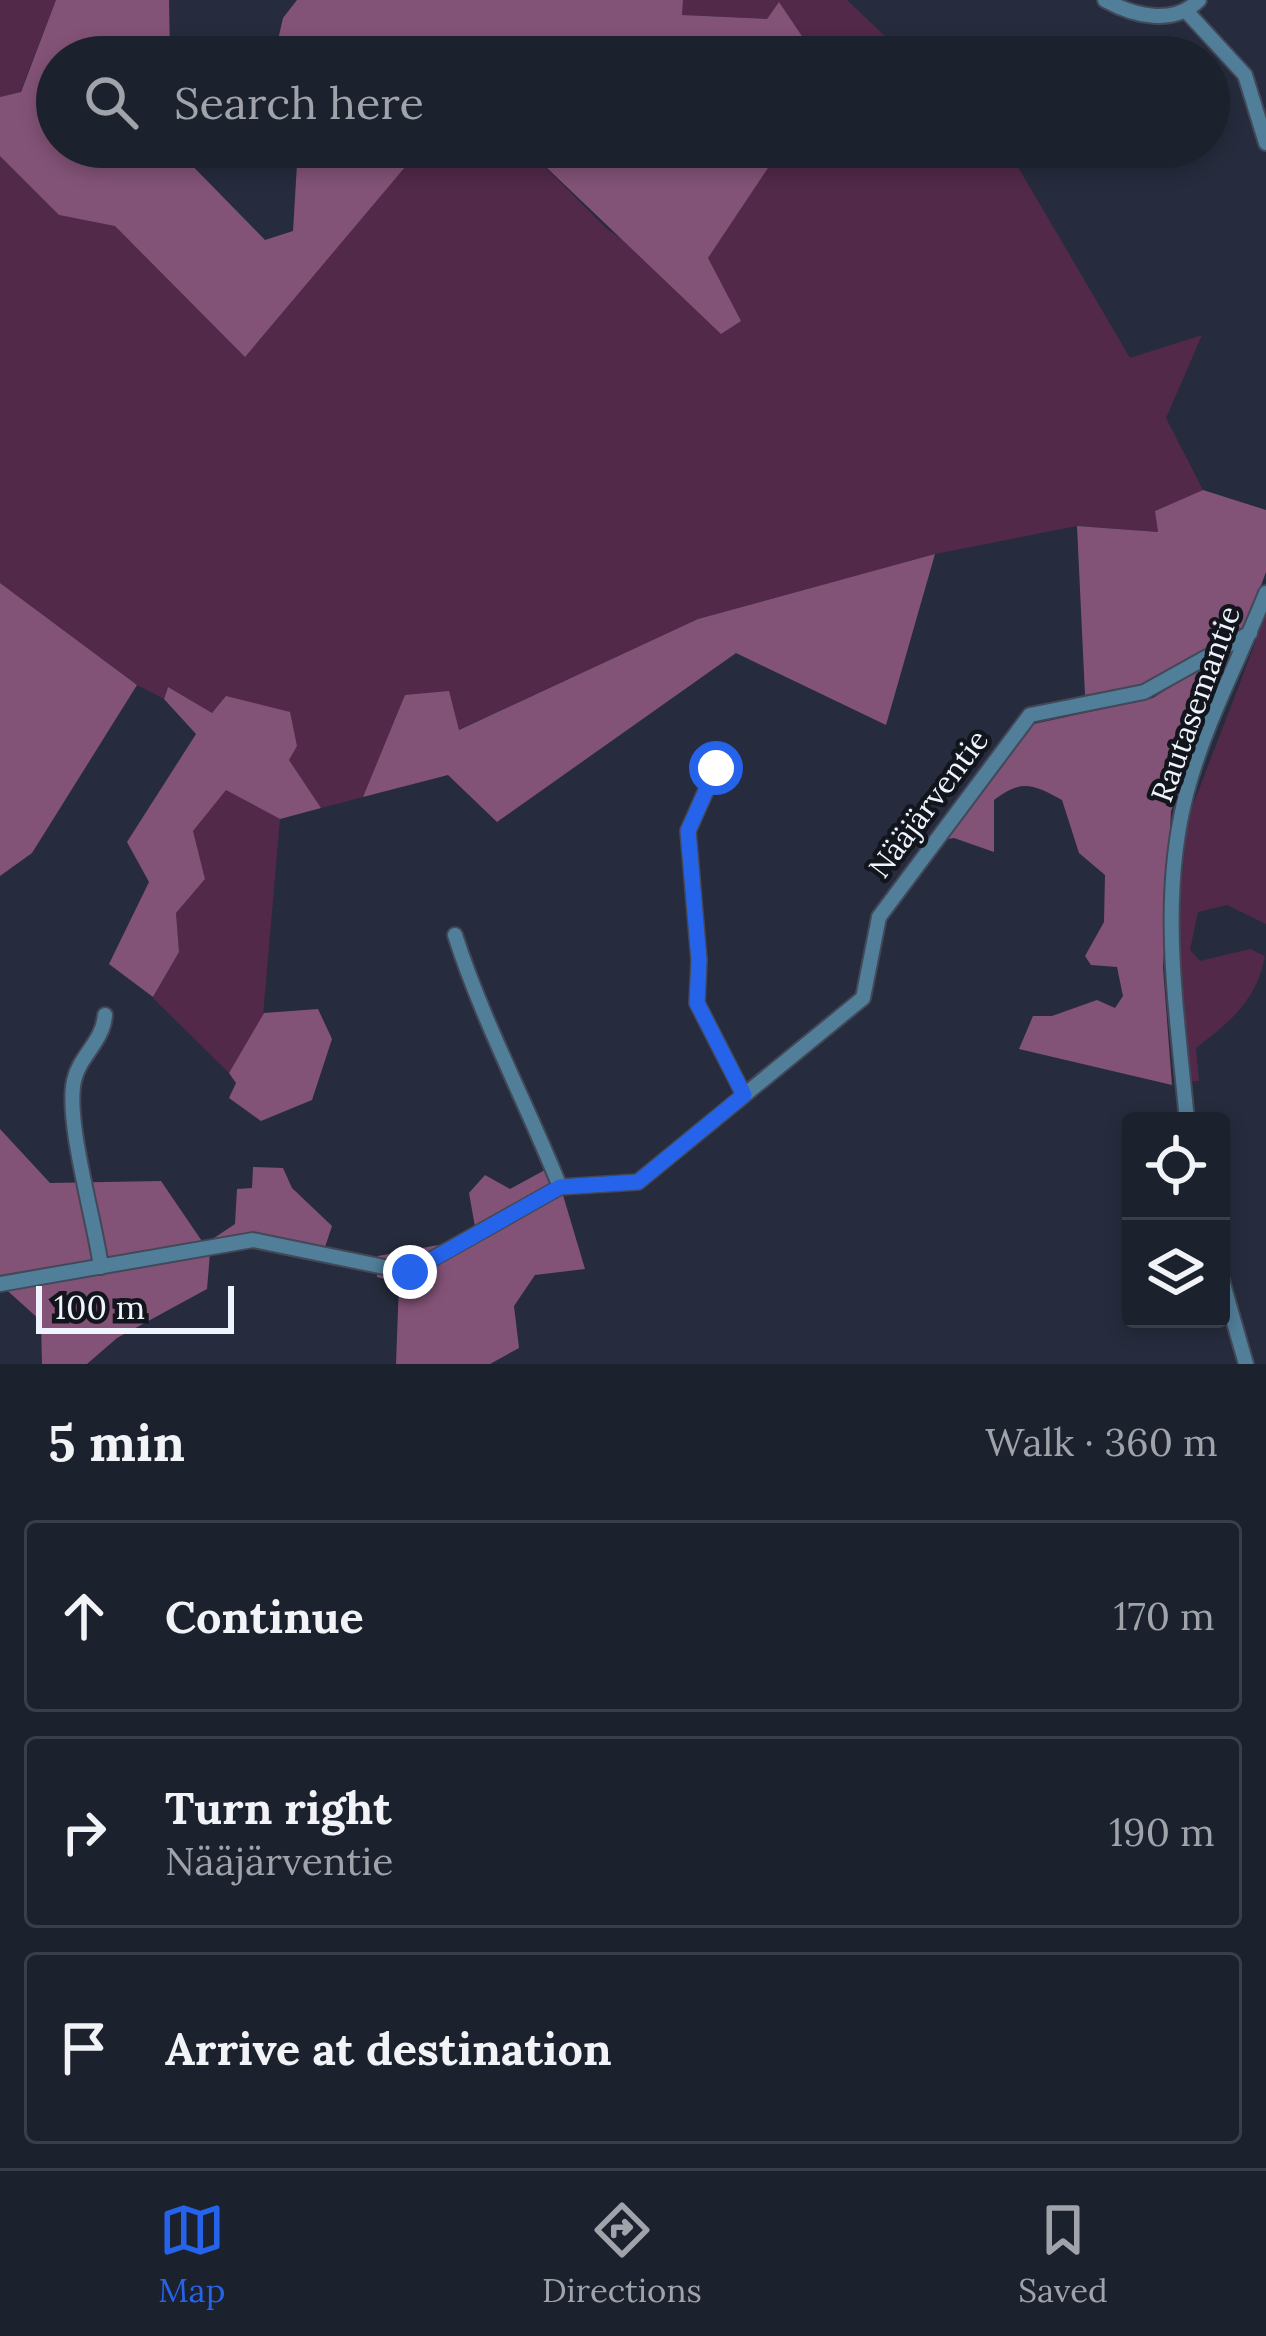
<!DOCTYPE html>
<meta charset="utf-8">
<style>
body{margin:0;font-family:Lora,serif;background:#252936;color:#f1f3f6}
.controls{position:absolute;right:36px;bottom:36px;display:grid;overflow:hidden;border-radius:12px;box-shadow:0 6px 18px #0003}
.controls button{width:108px;height:108px;display:grid;place-items:center;padding:0;border:0;border-bottom:3px solid #3a3e4a;background:#1c212e;color:#f1f3f6;font:60px sans-serif}
.scale{position:absolute;left:36px;bottom:30px;width:198px;box-sizing:border-box;padding-left:12px;border:6px solid #eff3fe;border-top:0;font-size:33px;line-height:42px;white-space:nowrap;color:#eff3fe;-webkit-text-stroke:9px #12151c;paint-order:stroke}
.stop{position:absolute;width:36px;height:36px;margin:-27px;border:9px solid #2563eb;border-radius:50%;background:#fff}
.stop.end{background:#2563eb;border-color:#fff;box-shadow:0 3px 12px #0008}
.list{margin:0;padding:0;list-style:none}
h2{display:flex;justify-content:space-between;align-items:center;height:156px;margin:0;padding:0 48px;font-size:51px}
h2 small{font-size:39px;font-weight:400;color:#a0a3aa}
.list li{display:grid;grid-template-columns:78px 1fr auto;gap:36px;align-items:center;box-sizing:border-box;height:192px;margin:0 24px 24px;padding:0 24px;border:3px solid #3a3e4a;border-radius:12px}
.list b{display:block;font-size:45px;white-space:nowrap}
.list p{margin:0;font-size:39px;white-space:nowrap;color:#a0a3aa}
.list em{font-size:39px;font-style:normal;color:#a0a3aa}
.icon{flex:none;width:66px;height:66px;fill:none;stroke:currentColor;stroke-width:2;stroke-linecap:round;stroke-linejoin:round}
.map{position:relative;flex:none;width:1266px;height:1364px;overflow:hidden}
.search{position:absolute;background:#1c212e;box-shadow:0 6px 18px #0003;left:36px;right:36px;top:36px;height:132px;display:flex;align-items:center;gap:30px;box-sizing:border-box;padding:0 42px;border-radius:66px;color:#a0a3aa;font-size:45px}
.sheet{height:804px;background:#1c212e}
nav{display:flex;justify-content:space-around;align-items:center;box-sizing:border-box;height:168px;border-top:3px solid #3a3e4a;background:#1c212e;font-size:33px;color:#a0a3aa}
nav a{display:grid;justify-items:center;gap:6px}
nav .on{color:#2563eb}
.map>svg:first-child{display:block}
.green{fill:#522949}
.forest{fill:#835377}
.lines{fill:none;stroke-linecap:round;stroke-linejoin:round}
.minor-casing{stroke:#424858;stroke-width:18}
.minor{stroke:#517e99;stroke-width:14}
.route{stroke:#2563eb;stroke-width:15}
.labels{text-anchor:middle;stroke-width:9;stroke-linejoin:round;paint-order:stroke}
.street-label{font-size:30px;fill:#eff3fe;stroke:#12151c}
</style>
<div class="map">
<svg width="1266" height="1364" viewBox="0 0 1266 1364">
<rect width="100%" height="100%" fill="#262c3d"/>
<path class="green" d="M 0,0 L 56,0 L 20,93 L 0,97 Z
M 683,0 L 847,0 L 907,57 L 816,57 L 779,3 L 767,19 L 682,15 Z
M 422,147 L 525,147 L 607,229 L 740,321 L 708,258 L 782,147 L 1001,147 L 1014,160 L 1130,358 L 1202,335 L 1166,418 L 1203,490 L 1155,511 L 1158,532 L 1077,526 L 935,554 L 698,619 L 458,730 L 406,695 L 363,797 L 321,808 L 289,760 L 167,688 L 164,699 L 137,685 L 0,583 L 0,156 L 59,215 L 115,225 L 245,356 Z
M 1266,615 L 1266,924 L 1227,905 L 1198,912 L 1190,950 L 1200,961 L 1250,949 L 1265,956 C 1257,1000 1230,1022 1196,1048 L 1199,1081 L 1191,1081 L 1176,938 L 1188,818 Z
M 226,789 L 280,819 L 263,1016 L 229,1073 L 153,998 L 179,952 L 176,913 L 205,879 L 193,831 Z"/>
<path class="forest" d="M 56,0 L 169,0 L 170,57 L 57,57 L 57,147 L 174,147 L 265,240 L 293,231 L 297,164 L 287,147 L 422,147 L 245,357 L 115,226 L 59,215 L 0,156 L 0,97 L 21,92 Z
M 297,0 L 683,0 L 682,15 L 767,19 L 779,2 L 816,57 L 274,57 L 283,18 Z
M 525,147 L 782,147 L 708,258 L 741,321 L 721,334 Z
M 1203,490 L 1266,510 L 1266,572 L 1245,628 L 1144,685 L 1085,695 L 1077,526 L 1158,532 L 1155,511 Z
M 935,554 L 886,725 L 736,653 L 497,822 L 448,775 L 363,797 L 405,695 L 449,691 L 459,730 L 698,619 Z
M 0,583 L 137,685 L 32,853 L 0,876 Z
M 1223,653 L 1230,663 L 1171,811 L 1163,968 L 1172,1085 L 1019,1049 L 1033,1016 L 1052,1016 L 1097,1000 L 1115,1008 L 1123,996 L 1117,967 L 1091,965 L 1085,956 L 1104,922 L 1105,875 L 1079,853 L 1062,800 C 1033,784 1021,779 994,800 L 994,852 L 954,838 L 941,840 L 1029,725 L 1153,698 Z
M 168,687 L 212,713 L 226,696 L 290,712 L 297,746 L 289,760 L 321,808 L 280,819 L 226,790 L 193,831 L 205,879 L 176,913 L 179,952 L 153,997 L 109,964 L 149,882 L 127,842 L 196,734 L 164,699 Z
M 318,1009 L 332,1039 L 312,1100 L 261,1121 L 229,1098 L 236,1083 L 229,1073 L 264,1013 Z
M 0,1129 L 50,1183 L 161,1181 L 210,1253 L 207,1289 L 117,1338 L 87,1364 L 42,1364 L 41,1321 L 0,1284 Z
M 554,1165 L 585,1269 L 535,1275 L 514,1306 L 519,1348 L 490,1364 L 396,1364 L 399,1283 L 377,1277 L 378,1256 L 477,1238 L 469,1193 L 485,1175 L 510,1189 Z
M 253,1167 L 283,1168 L 292,1188 L 332,1226 L 325,1247 L 274,1239 L 214,1238 L 235,1224 L 237,1189 L 252,1188 Z"/>
<g class="lines">
<defs>
<path id="minor" d="M 1105,0 C 1134,16 1174,26 1199,0
M 1187,12 L 1245,75 L 1266,143
M 716,768 L 688,831 L 699,960 L 697,1003 L 744,1095
M 455,935 C 483,1022 526,1102 560,1187
M 1187,1121 C 1177,1011 1158,899 1187,791 C 1205,723 1240,658 1266,593
M 101,1267 C 95,1221 65,1121 74,1081 C 79,1056 103,1042 105,1015
M 1221,1277 L 1246,1364
M 0,1284 L 253,1240 L 409,1272 L 560,1187 L 638,1182 L 863,998 L 879,917 L 1030,715 L 1144,692 L 1250,633"/>
</defs>
<use href="#minor" class="minor-casing"/>
<use href="#minor" class="minor"/>
</g>
<g class="lines">
<path class="route" d="M 410,1272 L 560,1187 L 638,1182 L 744,1095 L 697,1003 L 699,960 L 688,831 L 716,768"/>
</g>
<g class="labels">
<g class="street-label">
<text transform="translate(1196 704) rotate(-70)" y="10">Rautasemantie</text>
<text transform="translate(929 804) rotate(-53)" y="10">Nääjärventie</text>
</g>
</g>
</svg>
<div class="controls">
<button><svg class="icon" aria-label="locate" viewBox="0 0 24 24"><circle cx="12" cy="12" r="6"/><path d="M12 2v4M12 18v4M2 12h4M18 12h4"/></svg></button>
<button><svg class="icon" aria-label="layers" viewBox="0 0 24 24"><path d="M12 4l9 5-9 5-9-5zM3 14l9 5 9-5"/></svg></button>
</div>
<div class="scale">100 m</div>
<div class="stop" style="left:716px;top:768px"></div>
<div class="stop end" style="left:410px;top:1272px"></div>
<div class="search"><svg class="icon" aria-label="search" viewBox="0 0 24 24"><circle cx="10" cy="10" r="6"/><path d="M15 15l6 6"/></svg>Search here</div>
</div>
<section class="sheet">
<h2>5 min<small>Walk · 360 m</small></h2>
<ul class="list">
<li><svg class="icon" aria-label="ahead" viewBox="0 0 24 24"><path d="M12 20V5M6 11l6-6 6 6"/></svg><div><b>Continue</b></div><em>170 m</em></li>
<li><svg class="icon" aria-label="right" viewBox="0 0 24 24"><path d="M7 20v-9h11M14 6l5 5-5 5"/></svg><div><b>Turn right</b><p>Nääjärventie</p></div><em>190 m</em></li>
<li><svg class="icon" aria-label="arrive" viewBox="0 0 24 24"><path d="M6 21V4h12l-3 4 3 4H6"/></svg><div><b>Arrive at destination</b></div></li>
</ul>
</section>
<nav>
<a class="on"><svg class="icon" aria-label="map" viewBox="0 0 24 24"><path d="M3 6l6-2 6 2 6-2v14l-6 2-6-2-6 2zM9 4v14M15 6v14"/></svg>Map</a>
<a><svg class="icon" aria-label="directions" viewBox="0 0 24 24"><path d="M12 3l9 9-9 9-9-9zM9 14v-3h6M13 9l2 2-2 2"/></svg>Directions</a>
<a><svg class="icon" aria-label="saved" viewBox="0 0 24 24"><path d="M7 4h10v16l-5-4-5 4z"/></svg>Saved</a>
</nav>
